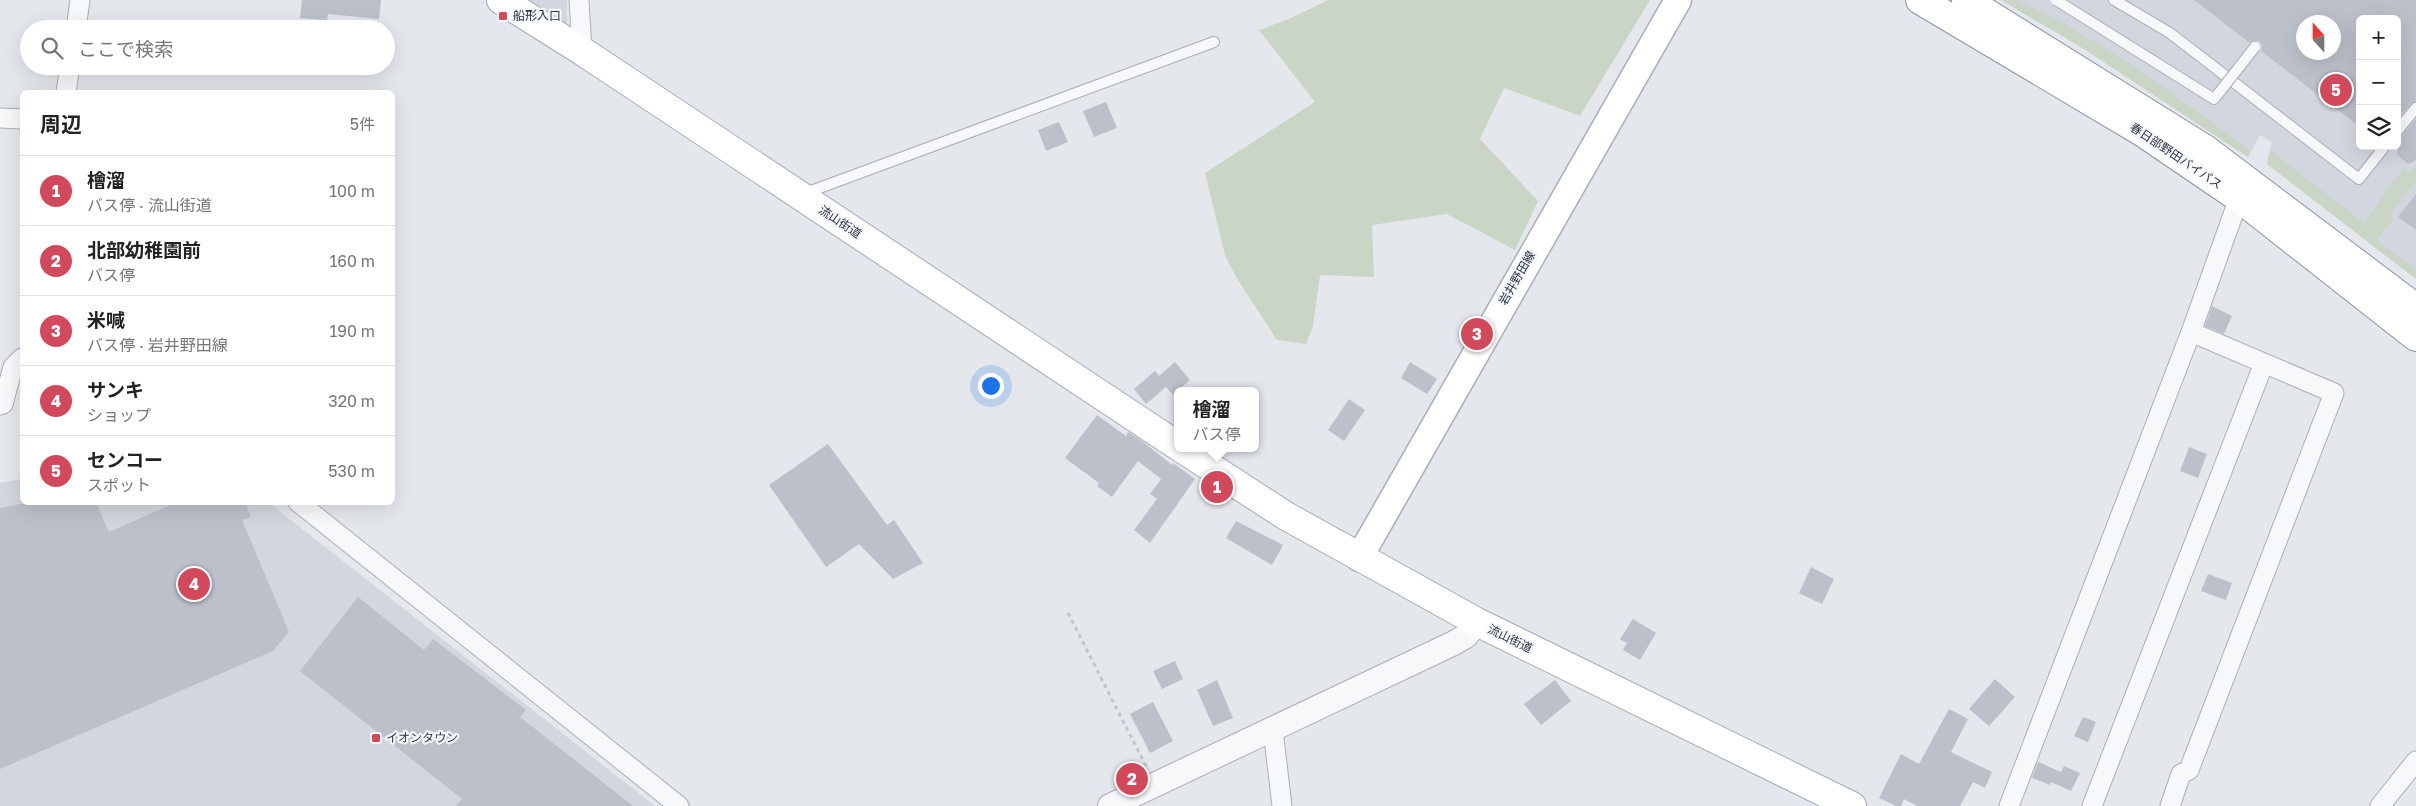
<!DOCTYPE html>
<html lang="ja">
<meta charset="utf-8">
<style>
body{margin:0;font-family:"Golos Text","Noto Sans JP",sans-serif;background:#f6f6f6;color:#222}
.controls{position:absolute;right:15px;top:15px;display:grid;overflow:hidden;border-radius:8px;box-shadow:0 5px 20px #0002}
.controls button{width:45px;height:45px;display:grid;place-items:center;padding:0;border:0;border-bottom:1px solid #e0e0e0;background:#fff;color:#222;font:25px sans-serif}
.compass{position:absolute;left:2296px;top:15px;width:45px;height:45px;border-radius:50%;background:#fff;box-shadow:0 5px 20px #0002;rotate:339deg}
.you{position:absolute;left:990px;top:385px;width:18px;height:18px;margin:-12px;border:4px solid #fff;border-radius:50%;background:#1a73e8;box-shadow:0 0 0 8px #1a73e833}
.badge{display:grid;place-items:center;width:32px;height:32px;border-radius:50%;background:#d1495b;color:#fff;font-size:16px;font-weight:700}
.pin{position:absolute;translate:-50% -50%;border:2px solid #fff;box-shadow:0 1px 5px #0006}
.popup{position:absolute;left:1174px;top:387px;width:85px;height:65px;box-sizing:border-box;display:grid;place-content:center;border-radius:8px;background:#fff;filter:drop-shadow(0 1px 4px #0005);font-size:16px;white-space:nowrap;color:#767676}
.popup b{font-size:19px;color:#222}
.popup::after{content:'';position:absolute;left:50%;top:100%;margin-left:-10px;border:10px solid transparent;border-top-color:#fff}
.list{margin:0;padding:0;list-style:none}
h2{display:flex;justify-content:space-between;align-items:center;height:65px;margin:0;padding:0 20px;font-size:21px}
h2 small{font-size:16px;font-weight:400;color:#767676}
.list li{display:grid;grid-template-columns:32px 1fr auto;gap:15px;align-items:center;box-sizing:border-box;height:70px;padding:0 20px;border-top:1px solid #e0e0e0}
.list b{display:block;font-size:19px;white-space:nowrap}
.list p{margin:0;font-size:16px;white-space:nowrap;color:#767676}
.list em{font-size:16px;font-style:normal;color:#767676}
.icon{flex:none;width:28px;height:28px;fill:none;stroke:currentColor;stroke-width:2;stroke-linecap:round;stroke-linejoin:round}
.map{position:relative;flex:none;width:2416px;height:806px;overflow:hidden}
.search{position:absolute;background:#fff;box-shadow:0 5px 20px #0002;left:20px;top:20px;width:375px;height:55px;display:flex;align-items:center;gap:12px;box-sizing:border-box;padding:0 18px;border-radius:28px;color:#767676;font-size:19px}
.panel{position:absolute;background:#fff;box-shadow:0 5px 20px #0002;left:20px;top:90px;width:375px;height:415px;border-radius:8px}
.map>svg:first-child{display:block}
.built{fill:#d2d6de;fill-rule:evenodd}
.green{fill:#c9d6c5}
.building{fill:#bbc0ca;fill-rule:evenodd}
.lines{fill:none;stroke-linecap:round;stroke-linejoin:round}
.service-casing{stroke:#a9aeb7;stroke-width:12}
.minor-casing{stroke:#a9aeb7;stroke-width:21}
.tertiary-casing{stroke:#a9aeb7;stroke-width:26}
.secondary-casing{stroke:#a9aeb7;stroke-width:29}
.primary-casing{stroke:#a3abb8;stroke-width:30}
.trunk-casing{stroke:#8b94a3;stroke-width:30}
.path{stroke:#c2c5cb;stroke-width:3;stroke-dasharray:4 4;stroke-linecap:butt}
.service{stroke:#f7f8fa;stroke-width:10}
.minor{stroke:#f7f8fa;stroke-width:19}
.tertiary{stroke:#f7f8fa;stroke-width:24}
.secondary{stroke:#fff;stroke-width:26}
.primary{stroke:#fff;stroke-width:28}
.trunk{stroke:#fff;stroke-width:28}
.service-bridge-casing{stroke:#a9aeb7;stroke-width:12;stroke-linecap:butt}
.service-bridge{stroke:#f7f8fa;stroke-width:10}
.poi-dot{fill:#d1495b;stroke:#f4f6f9;stroke-width:2}
.labels{text-anchor:middle;stroke-width:4.5;stroke-linejoin:round;paint-order:stroke}
.poi-label{font-size:12px;fill:#2b3445;stroke:#f4f6f9;text-anchor:start}
.street-label{font-size:12px;fill:#2b3445;stroke:#f4f6f9}
</style>
<div class="map">
<svg width="2416" height="806" viewBox="0 0 2416 806">
<rect width="100%" height="100%" fill="#e4e7ec"/>
<path class="built" d="M 527,0 L 567,0 L 567,25 Z
M 2001,0 L 2416,0 L 2416,279 L 2267,164 L 2272,142 L 2260,135 L 2248,157 L 2084,49 ZM 2360,19 L 2397,19 L 2397,146 L 2360,146 ZM 2304,22 L 2334,22 L 2334,52 L 2304,52 Z
M 22,479 L 22,502 L 269,503 L 655,806 L 0,806 L 0,483 Z"/>
<path class="green" d="M 1328,0 L 1650,0 L 1580,116 L 1504,88 L 1480,139 L 1538,201 L 1515,250 L 1447,214 L 1372,225 L 1374,277 L 1320,275 L 1313,326 L 1306,344 L 1277,340 L 1236,277 L 1225,255 L 1205,173 L 1315,102 L 1259,30 L 1291,18 Z
M 2001,0 L 2016,0 L 2062,22 L 2136,67 L 2251,151 L 2248,157 L 2084,49 Z
M 2270,150 L 2364,223 L 2404,167 L 2410,172 L 2416,164 L 2416,181 L 2390,215 L 2394,218 L 2377,240 L 2416,270 L 2416,279 L 2267,164 Z"/>
<path class="building" d="M 302,0 L 381,0 L 379,19 L 328,14 L 327,20 L 300,18 Z
M 2194,0 L 2416,0 L 2416,101 L 2411,104 L 2397,120 L 2397,19 L 2360,19 L 2360,127 L 2261,51 L 2262,45 L 2259,41 L 2250,43 ZM 2304,22 L 2334,22 L 2334,52 L 2304,52 Z
M 1106,102 L 1117,128 L 1094,137 L 1083,111 Z
M 2416,119 L 2416,160 L 2408,164 L 2397,155 L 2397,138 L 2402,135 Z
M 1059,122 L 1068,142 L 1046,151 L 1038,130 Z
M 2416,194 L 2416,230 L 2398,217 Z
M 2212,306 L 2232,316 L 2224,334 L 2205,326 Z
M 1175,362 L 1190,380 L 1173,395 L 1166,387 L 1146,404 L 1134,389 L 1155,371 L 1159,376 Z
M 1410,362 L 1437,379 L 1427,394 L 1401,378 Z
M 1349,399 L 1365,410 L 1344,441 L 1328,430 Z
M 1097,415 L 1126,436 L 1128,432 L 1141,440 L 1172,465 L 1173,463 L 1195,479 L 1150,543 L 1134,530 L 1157,499 L 1150,494 L 1161,479 L 1138,461 L 1112,497 L 1097,486 L 1099,483 L 1065,458 Z
M 828,444 L 887,525 L 894,520 L 923,563 L 893,579 L 859,544 L 826,567 L 769,485 Z
M 2189,447 L 2207,454 L 2198,478 L 2180,471 Z
M 31,502 L 96,502 L 109,532 L 177,502 L 245,502 L 251,517 L 242,520 L 289,632 L 273,651 L 0,769 L 0,508 Z
M 1236,521 L 1283,545 L 1272,565 L 1226,538 Z
M 1811,567 L 1834,579 L 1822,604 L 1799,593 Z
M 2208,574 L 2232,583 L 2226,600 L 2201,591 Z
M 358,597 L 424,650 L 433,639 L 526,710 L 520,717 L 633,806 L 456,806 L 462,799 L 300,671 Z
M 1633,619 L 1656,633 L 1640,660 L 1623,650 L 1627,643 L 1620,639 Z
M 1175,661 L 1183,679 L 1162,689 L 1153,671 Z
M 1995,679 L 2015,697 L 1989,726 L 1969,709 Z
M 1217,680 L 1233,718 L 1213,726 L 1197,690 Z
M 1555,680 L 1571,701 L 1541,725 L 1524,704 Z
M 1153,702 L 1173,741 L 1150,753 L 1130,714 Z
M 1949,709 L 1968,719 L 1951,752 L 1992,772 L 1985,788 L 1973,782 L 1960,806 L 1917,806 L 1904,799 L 1901,806 L 1896,806 L 1879,798 L 1901,754 L 1919,764 Z
M 2083,717 L 2096,722 L 2088,742 L 2074,736 Z
M 2038,762 L 2061,772 L 2064,766 L 2080,773 L 2071,791 L 2051,782 L 2050,785 L 2032,778 Z"/>
<g class="lines">
<defs>
<path id="service" d="M 2114,0 L 2170,33 L 2359,179 L 2385,146
M 2397,131 L 2416,108
M 803,194 L 1214,42"/>
<path id="minor" d="M 579,0 L 582,51
M 76,29 L 80,0
M 66,92 L 70,66
M 0,118 L 22,119
M 0,405 L 3,404 L 13,367 L 22,358
M 298,502 L 679,806
M 1273,730 L 1282,806
M 2009,806 L 2191,332 L 2239,198
M 2092,806 L 2264,363
M 2170,806 L 2181,774 L 2189,770 L 2334,393 L 2191,332
M 2380,806 L 2416,761"/>
<path id="tertiary" d="M 1110,806 L 1454,643 L 1466,636 L 1477,622"/>
<path id="secondary" d="M 1359,558 L 1678,0"/>
<path id="primary" d="M 501,0 L 582,51 L 1178,446
M 1181,448 L 1286,516 L 1477,622 L 1852,806"/>
<path id="trunk" d="M 1920,0 L 2142,132 L 2239,198 L 2416,337
M 1966,0 L 2205,149 L 2416,308"/>
</defs>
<use href="#service" class="service-casing"/>
<use href="#minor" class="minor-casing"/>
<use href="#tertiary" class="tertiary-casing"/>
<use href="#secondary" class="secondary-casing"/>
<use href="#primary" class="primary-casing"/>
<use href="#trunk" class="trunk-casing"/>
<path class="path" d="M 1068,613 L 1147,768"/>
<use href="#service" class="service"/>
<use href="#minor" class="minor"/>
<use href="#tertiary" class="tertiary"/>
<use href="#secondary" class="secondary"/>
<use href="#primary" class="primary"/>
<use href="#trunk" class="trunk"/>
<defs>
<path id="service-bridge" d="M 2056,0 L 2214,99 L 2255,47"/>
</defs>
<use href="#service-bridge" class="service-bridge-casing"/>
<use href="#service-bridge" class="service-bridge"/>
</g>
<g class="poi-dot">
<rect x="498" y="11" width="10" height="10" rx="2.5"/>
<rect x="371" y="733" width="10" height="10" rx="2.5"/>
</g>
<g class="labels">
<g class="poi-label">
<text x="513" y="20">船形入口</text>
<text x="386" y="742">イオンタウン</text>
</g>
<g class="street-label">
<text transform="translate(2176 156) rotate(34)" y="4">春日部野田バイパス</text>
<text transform="translate(840 222) rotate(34)" y="4">流山街道</text>
<text transform="translate(1517 278) rotate(-60)" y="4">岩井野田線</text>
<text transform="translate(1510 639) rotate(26)" y="4">流山街道</text>
</g>
</g>
</svg>
<div class="controls">
<button>+</button>
<button>−</button>
<button><svg class="icon" aria-label="layers" viewBox="0 0 24 24"><path d="M12 4l9 5-9 5-9-5zM3 14l9 5 9-5"/></svg></button>
</div>
<svg class="compass" viewBox="-18 -18 36 36"><path d="M0-13l5 13h-10z" fill="#e53935"/><path d="M0 13l5-13h-10z" fill="#767676"/></svg>
<div class="you"></div>
<div class="pin badge" style="left:1217px;top:487px">1</div>
<div class="popup"><b>檜溜</b>バス停</div>
<div class="pin badge" style="left:1132px;top:779px">2</div>
<div class="pin badge" style="left:1477px;top:334px">3</div>
<div class="pin badge" style="left:194px;top:584px">4</div>
<div class="pin badge" style="left:2336px;top:90px">5</div>
<div class="search"><svg class="icon" aria-label="search" viewBox="0 0 24 24"><circle cx="10" cy="10" r="6"/><path d="M15 15l6 6"/></svg>ここで検索</div>
<section class="panel">
<h2>周辺<small>5件</small></h2>
<ul class="list">
<li><span class="badge">1</span><div><b>檜溜</b><p>バス停 · 流山街道</p></div><em>100 m</em></li>
<li><span class="badge">2</span><div><b>北部幼稚園前</b><p>バス停</p></div><em>160 m</em></li>
<li><span class="badge">3</span><div><b>米喊</b><p>バス停 · 岩井野田線</p></div><em>190 m</em></li>
<li><span class="badge">4</span><div><b>サンキ</b><p>ショップ</p></div><em>320 m</em></li>
<li><span class="badge">5</span><div><b>センコー</b><p>スポット</p></div><em>530 m</em></li>
</ul>
</section>
</div>
